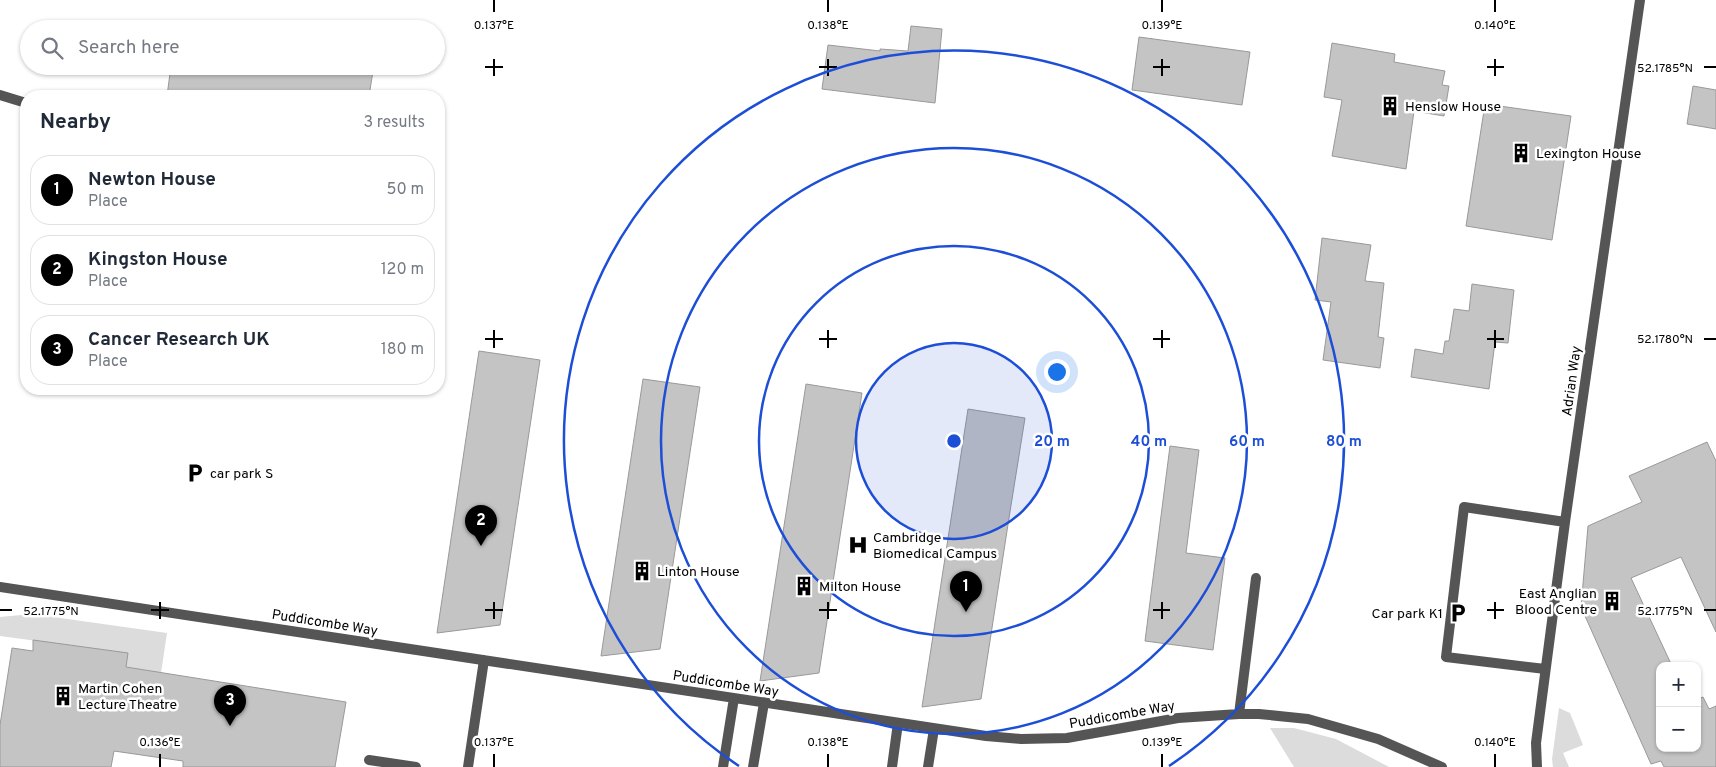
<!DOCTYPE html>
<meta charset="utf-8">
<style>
body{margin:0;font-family:Overpass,sans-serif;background:#f6f6f7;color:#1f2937}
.controls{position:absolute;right:15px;bottom:15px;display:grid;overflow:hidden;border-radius:10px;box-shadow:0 1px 4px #0004}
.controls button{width:45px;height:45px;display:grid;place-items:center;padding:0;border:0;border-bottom:1px solid #e0e1e3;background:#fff;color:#1f2937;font:25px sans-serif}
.you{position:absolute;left:1056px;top:371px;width:18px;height:18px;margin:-12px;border:4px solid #fff;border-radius:50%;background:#1a73e8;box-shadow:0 0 0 8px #1a73e833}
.badge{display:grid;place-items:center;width:32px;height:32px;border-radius:50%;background:#000;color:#fff;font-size:16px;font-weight:700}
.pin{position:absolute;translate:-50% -41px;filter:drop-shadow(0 1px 2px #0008)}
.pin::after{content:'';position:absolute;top:26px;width:18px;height:15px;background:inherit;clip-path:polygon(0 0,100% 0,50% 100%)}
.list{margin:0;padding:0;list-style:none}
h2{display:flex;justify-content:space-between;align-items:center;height:65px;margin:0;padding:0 20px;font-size:21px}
h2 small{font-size:16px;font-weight:400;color:#747a83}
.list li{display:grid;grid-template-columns:32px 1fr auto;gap:15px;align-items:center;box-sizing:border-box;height:70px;margin:0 10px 10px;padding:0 10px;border:1px solid #e0e1e3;border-radius:20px}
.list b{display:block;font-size:19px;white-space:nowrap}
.list p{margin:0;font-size:16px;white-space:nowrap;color:#747a83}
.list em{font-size:16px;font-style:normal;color:#747a83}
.icon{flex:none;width:28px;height:28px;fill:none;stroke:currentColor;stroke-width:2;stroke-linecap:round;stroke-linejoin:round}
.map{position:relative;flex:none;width:1716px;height:767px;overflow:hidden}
.search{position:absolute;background:#fff;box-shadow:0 1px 4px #0004;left:20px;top:20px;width:425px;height:55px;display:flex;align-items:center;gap:12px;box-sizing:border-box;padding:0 18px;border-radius:28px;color:#747a83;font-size:19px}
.panel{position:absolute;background:#fff;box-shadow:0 1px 4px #0004;left:20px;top:90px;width:425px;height:305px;border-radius:20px}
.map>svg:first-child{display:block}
.green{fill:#dcdcdc}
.building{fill:#c4c4c4;stroke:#999}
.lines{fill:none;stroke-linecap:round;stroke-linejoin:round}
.service{stroke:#555;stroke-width:10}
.ticks{fill:none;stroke:#000;stroke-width:2}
.ring{fill:none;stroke:#1d4ed8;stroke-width:2.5}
.labels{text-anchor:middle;stroke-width:5;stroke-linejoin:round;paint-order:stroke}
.poi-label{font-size:14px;fill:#000;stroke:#fff;text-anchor:start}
.street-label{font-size:14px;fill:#000;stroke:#fff}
.ticks-label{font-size:12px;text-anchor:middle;fill:#000;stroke:#fff;stroke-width:5;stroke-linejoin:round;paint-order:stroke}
.centre{fill:#1d4ed8;stroke:#fff;stroke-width:2.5}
.ring-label{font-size:15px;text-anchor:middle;font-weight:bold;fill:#1d4ed8;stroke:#fff;stroke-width:5;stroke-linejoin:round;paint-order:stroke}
</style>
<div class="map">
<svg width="1716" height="767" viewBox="0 0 1716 767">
<rect width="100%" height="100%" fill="#fff"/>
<path class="green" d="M 32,614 L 167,633 L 161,673 L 126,667 L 127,653 L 0,636 L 0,617 Z
M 1559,708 L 1570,713 L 1583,745 L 1563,753 L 1569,767 L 1553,767 L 1552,759 Z
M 1270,728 L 1294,728 L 1336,739 L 1389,767 L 1294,767 Z"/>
<path class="building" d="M 911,26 L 942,29 L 935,103 L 822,89 L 828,45 L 880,51 L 880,49 L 908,51 Z
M 1139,37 L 1250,52 L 1242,105 L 1132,90 Z
M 1332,43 L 1395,54 L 1394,62 L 1445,71 L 1442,85 L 1449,86 L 1444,116 L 1414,111 L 1406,169 L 1332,156 L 1342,100 L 1324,97 Z
M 171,66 L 342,66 L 373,71 L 369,96 L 167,96 Z
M 1693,86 L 1716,90 L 1716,129 L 1687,124 Z
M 1485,104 L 1571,116 L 1552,240 L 1466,226 Z
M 1322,238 L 1371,245 L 1365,281 L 1384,283 L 1378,337 L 1384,338 L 1380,368 L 1323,360 L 1331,302 L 1315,300 Z
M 1472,284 L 1514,290 L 1508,343 L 1495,342 L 1489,389 L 1411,377 L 1415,349 L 1443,354 L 1445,341 L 1449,341 L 1454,309 L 1469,311 Z
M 479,351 L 540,360 L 500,625 L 437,633 Z
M 643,379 L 700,387 L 660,649 L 601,656 Z
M 806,384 L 862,393 L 857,426 L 819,673 L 760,681 Z
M 968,409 L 1025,418 L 1009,518 L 981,699 L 922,707 Z
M 1707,442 L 1716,461 L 1716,632 L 1681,557 L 1631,578 L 1672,666 L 1660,666 L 1660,748 L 1697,748 L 1697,699 L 1703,697 L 1709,709 L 1716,706 L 1716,767 L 1664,767 L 1661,761 L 1651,764 L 1581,607 L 1588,526 L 1642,502 L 1629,476 Z
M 1170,446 L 1199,450 L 1186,553 L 1225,558 L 1213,650 L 1145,641 Z
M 33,640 L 128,653 L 126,667 L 346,702 L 335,767 L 183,767 L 183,761 L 114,751 L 111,767 L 0,767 L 0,725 L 12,648 L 33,651 Z"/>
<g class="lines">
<path class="service" d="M 0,95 L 26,103
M 0,587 L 986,736 L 1021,739 L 1067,738 L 1178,718 L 1239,714 L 1259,714 L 1308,719 L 1378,739 L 1442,767
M 1545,669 L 1446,657 L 1464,507 L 1565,522
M 1239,714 L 1256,578
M 369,760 L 416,767
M 468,767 L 484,660
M 723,767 L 734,698
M 753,767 L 764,703
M 892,767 L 898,723
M 928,767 L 934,729
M 1537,767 L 1536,743 L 1565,522 L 1640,0"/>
</g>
<path class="ticks" d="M 494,0 L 494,12M 828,0 L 828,12M 1162,0 L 1162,12M 1495,0 L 1495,12M 494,59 L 494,76M 828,59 L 828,76M 1162,59 L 1162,76M 1495,59 L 1495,76M 485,67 L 503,67M 819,67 L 837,67M 1153,67 L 1170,67M 1487,67 L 1504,67M 1704,67 L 1716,67M 494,330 L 494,348M 828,330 L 828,348M 1162,330 L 1162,348M 1495,330 L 1495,348M 485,339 L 503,339M 819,339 L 837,339M 1153,339 L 1170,339M 1487,339 L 1504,339M 1704,339 L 1716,339M 160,602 L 160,619M 494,602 L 494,619M 828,602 L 828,619M 1162,602 L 1162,619M 1495,602 L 1495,619M 0,610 L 12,610M 151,610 L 169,610M 485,610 L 503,610M 819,610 L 837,610M 1153,610 L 1170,610M 1487,610 L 1504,610M 1704,610 L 1716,610M 160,754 L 160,767M 494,754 L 494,767M 828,754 L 828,767M 1162,754 L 1162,767M 1495,754 L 1495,767"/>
<circle cx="954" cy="441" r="98" fill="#1d4ed8" fill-opacity=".12"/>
<g class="ring">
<circle cx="954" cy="441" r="98"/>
<circle cx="954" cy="441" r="195"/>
<circle cx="954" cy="441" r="293"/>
<path d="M739 766A390 390 0 1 1 1169 766"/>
</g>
<defs>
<symbol id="building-bare" viewBox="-9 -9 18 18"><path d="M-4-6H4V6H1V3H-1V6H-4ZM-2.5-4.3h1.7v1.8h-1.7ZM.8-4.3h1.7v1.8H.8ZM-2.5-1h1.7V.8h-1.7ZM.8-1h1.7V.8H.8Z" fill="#000" stroke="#fff" stroke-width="2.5" paint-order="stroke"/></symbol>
<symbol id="parking-bare" viewBox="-9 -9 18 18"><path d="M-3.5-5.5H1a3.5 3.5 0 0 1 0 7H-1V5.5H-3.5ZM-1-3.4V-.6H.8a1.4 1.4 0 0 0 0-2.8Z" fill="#000" stroke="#fff" stroke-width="2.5" paint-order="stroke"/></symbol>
<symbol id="hospital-bare" viewBox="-9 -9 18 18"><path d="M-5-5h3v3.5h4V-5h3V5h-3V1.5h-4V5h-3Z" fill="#000" stroke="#fff" stroke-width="2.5" paint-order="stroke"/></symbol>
</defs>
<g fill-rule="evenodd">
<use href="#building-bare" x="1376" y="92" width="28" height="28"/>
<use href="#building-bare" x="1507" y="139" width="28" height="28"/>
<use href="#parking-bare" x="181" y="459" width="28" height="28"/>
<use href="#hospital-bare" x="844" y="531" width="28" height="28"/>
<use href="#building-bare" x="628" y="557" width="28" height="28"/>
<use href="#building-bare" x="790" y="572" width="28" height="28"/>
<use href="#building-bare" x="1598" y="587" width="28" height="28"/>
<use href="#parking-bare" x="1444" y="599" width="28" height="28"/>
<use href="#building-bare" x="49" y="682" width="28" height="28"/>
</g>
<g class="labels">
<g class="poi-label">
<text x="1405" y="111">Henslow House</text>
<text x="1536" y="158">Lexington House</text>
<text x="210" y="478">car park S</text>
<text x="873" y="542">Cambridge<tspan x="873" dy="16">Biomedical Campus</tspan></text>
<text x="657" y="576">Linton House</text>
<text x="819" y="591">Milton House</text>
<text x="1597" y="598" text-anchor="end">East Anglian<tspan x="1597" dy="16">Blood Centre</tspan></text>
<text x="1443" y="618" text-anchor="end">Car park K1</text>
<text x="78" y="693">Martin Cohen<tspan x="78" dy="16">Lecture Theatre</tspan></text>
</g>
<g class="street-label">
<text transform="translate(1571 381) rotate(-82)" y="5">Adrian Way</text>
<text transform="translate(325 622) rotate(9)" y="5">Puddicombe Way</text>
<text transform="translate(726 683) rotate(9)" y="5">Puddicombe Way</text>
<text transform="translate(1122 714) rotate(-10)" y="5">Puddicombe Way</text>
</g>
</g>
<g class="ticks-label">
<text x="494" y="29">0.137°E</text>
<text x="828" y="29">0.138°E</text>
<text x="1162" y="29">0.139°E</text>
<text x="1495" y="29">0.140°E</text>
<text x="1665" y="72">52.1785°N</text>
<text x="1665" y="343">52.1780°N</text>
<text x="51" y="615">52.1775°N</text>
<text x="1665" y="615">52.1775°N</text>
<text x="160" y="746">0.136°E</text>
<text x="494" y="746">0.137°E</text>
<text x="828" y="746">0.138°E</text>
<text x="1162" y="746">0.139°E</text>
<text x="1495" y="746">0.140°E</text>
</g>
<circle cx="954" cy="441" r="8" class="centre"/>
<g class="ring-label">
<text x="1052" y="446">20 m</text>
<text x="1149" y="446">40 m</text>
<text x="1247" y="446">60 m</text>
<text x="1344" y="446">80 m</text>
</g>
</svg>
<div class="controls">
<button>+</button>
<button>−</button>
</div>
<div class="you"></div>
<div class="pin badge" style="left:966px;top:612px">1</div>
<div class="pin badge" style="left:481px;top:546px">2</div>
<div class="pin badge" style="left:230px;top:726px">3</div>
<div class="search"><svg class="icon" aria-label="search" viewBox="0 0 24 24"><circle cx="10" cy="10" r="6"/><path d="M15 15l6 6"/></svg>Search here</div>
<section class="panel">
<h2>Nearby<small>3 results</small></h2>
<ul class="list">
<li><span class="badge">1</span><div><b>Newton House</b><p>Place</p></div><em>50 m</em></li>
<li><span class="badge">2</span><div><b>Kingston House</b><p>Place</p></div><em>120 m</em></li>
<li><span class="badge">3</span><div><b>Cancer Research UK</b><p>Place</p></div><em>180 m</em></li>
</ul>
</section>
</div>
